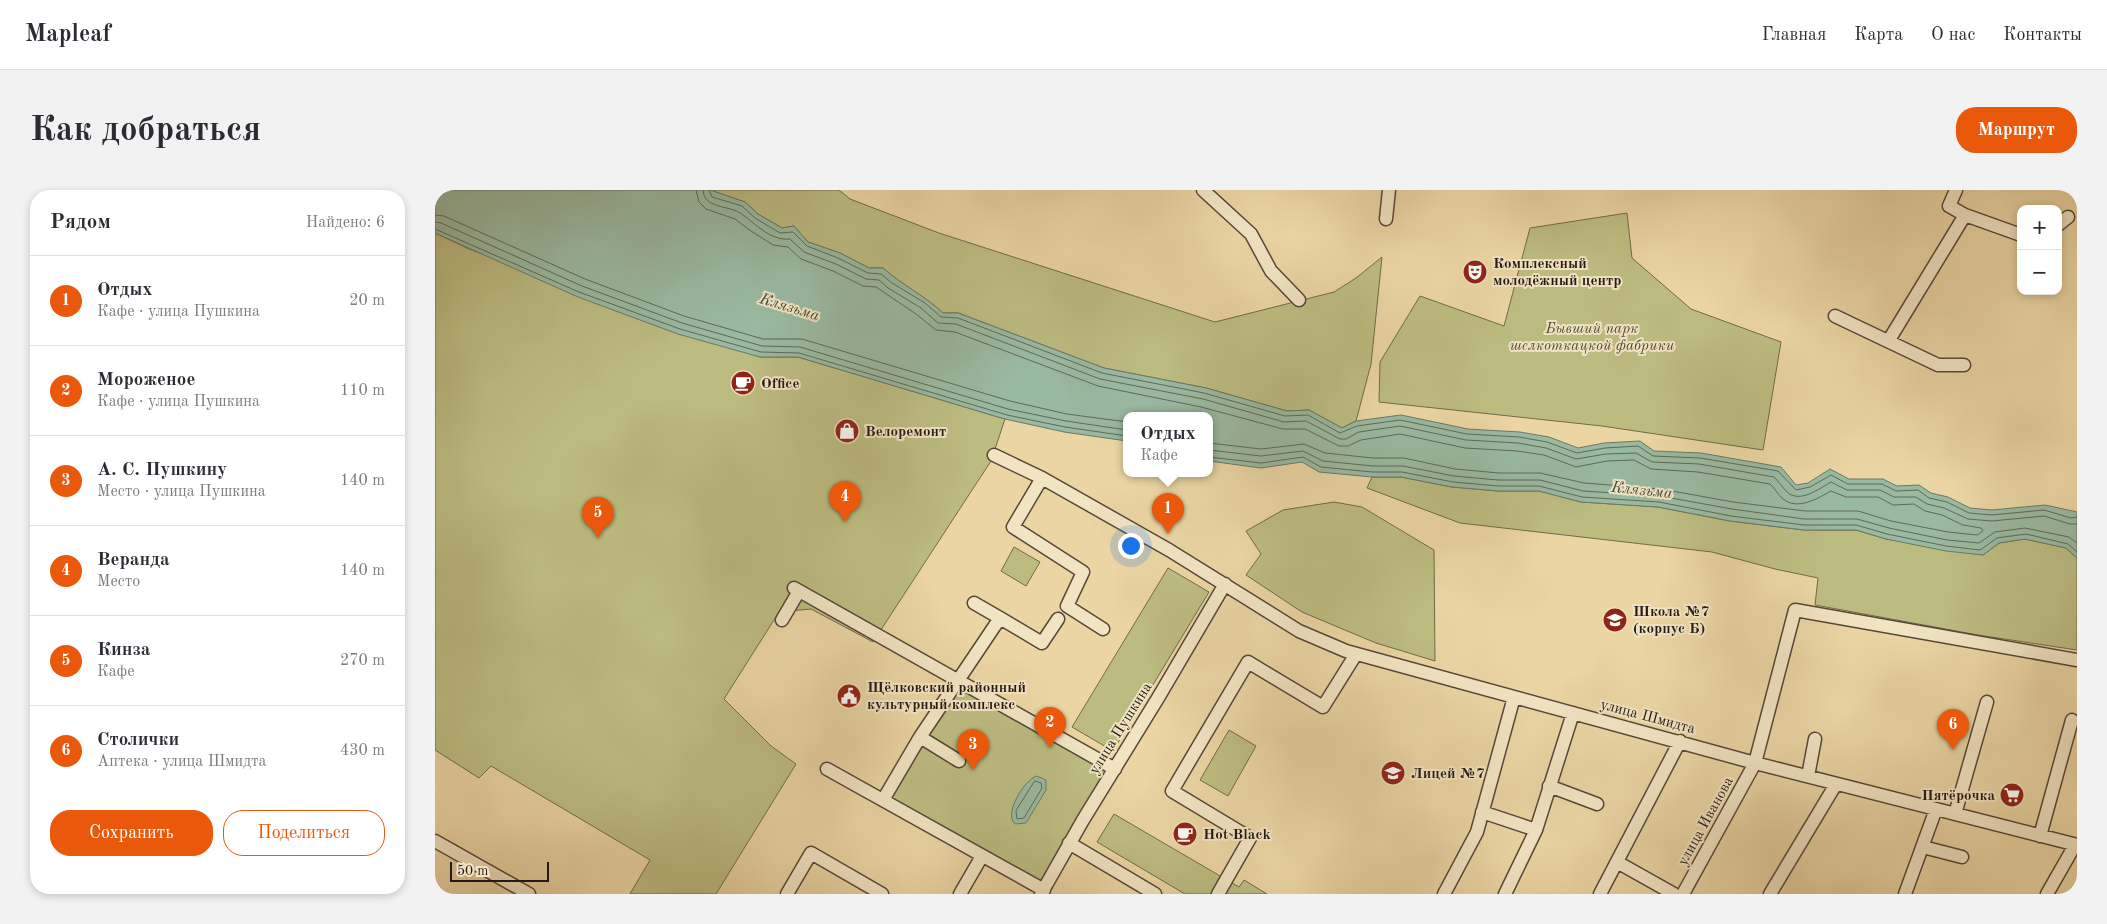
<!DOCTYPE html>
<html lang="ru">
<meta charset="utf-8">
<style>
body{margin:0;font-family:"Old Standard TT",serif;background:#f2f2f3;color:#2b2b33}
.controls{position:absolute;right:15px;top:15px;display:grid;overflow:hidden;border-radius:10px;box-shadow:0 2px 8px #0003}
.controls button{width:45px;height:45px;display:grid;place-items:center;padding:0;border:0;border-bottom:1px solid #e1e1e2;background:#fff;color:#2b2b33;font:25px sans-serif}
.scale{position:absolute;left:15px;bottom:12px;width:99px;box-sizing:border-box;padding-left:5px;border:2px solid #241913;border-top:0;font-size:14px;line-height:18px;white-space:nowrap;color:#241913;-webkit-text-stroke:4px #f1e4c3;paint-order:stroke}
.you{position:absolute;left:695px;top:355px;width:18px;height:18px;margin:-12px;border:4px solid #fff;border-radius:50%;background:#1a73e8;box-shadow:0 0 0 8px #1a73e833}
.badge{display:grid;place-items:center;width:32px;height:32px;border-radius:50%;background:#ea580c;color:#fff;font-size:16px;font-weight:700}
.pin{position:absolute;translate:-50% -41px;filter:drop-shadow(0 1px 2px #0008)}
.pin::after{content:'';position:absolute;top:26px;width:18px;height:15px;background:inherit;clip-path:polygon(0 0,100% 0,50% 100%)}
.popup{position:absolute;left:688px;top:222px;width:90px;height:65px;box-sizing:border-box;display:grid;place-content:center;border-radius:10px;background:#fff;filter:drop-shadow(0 1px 4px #0005);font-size:16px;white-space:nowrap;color:#7c7c81}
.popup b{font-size:19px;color:#2b2b33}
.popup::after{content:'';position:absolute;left:50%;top:100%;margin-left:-10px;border:10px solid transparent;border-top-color:#fff}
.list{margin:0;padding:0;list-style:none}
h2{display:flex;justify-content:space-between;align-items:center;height:65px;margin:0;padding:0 20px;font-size:21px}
h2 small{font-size:16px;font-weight:400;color:#7c7c81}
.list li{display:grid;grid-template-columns:32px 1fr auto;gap:15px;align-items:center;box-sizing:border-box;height:90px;padding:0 20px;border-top:1px solid #e1e1e2}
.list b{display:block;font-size:19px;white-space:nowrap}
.list p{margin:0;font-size:16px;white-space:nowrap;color:#7c7c81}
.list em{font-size:16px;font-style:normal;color:#7c7c81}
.actions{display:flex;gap:10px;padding:15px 20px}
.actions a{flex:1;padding:11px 0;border:1px solid #ea580c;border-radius:20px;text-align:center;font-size:18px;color:#ea580c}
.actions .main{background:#ea580c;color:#fff}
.map{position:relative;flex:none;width:1642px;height:704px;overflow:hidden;border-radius:20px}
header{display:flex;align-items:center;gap:30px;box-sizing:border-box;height:70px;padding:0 25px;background:#fff;border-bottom:1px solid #e1e1e2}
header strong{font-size:24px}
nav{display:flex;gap:28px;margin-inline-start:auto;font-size:18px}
.intro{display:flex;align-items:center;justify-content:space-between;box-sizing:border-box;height:120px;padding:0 30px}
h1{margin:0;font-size:35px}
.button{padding:12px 22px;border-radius:20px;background:#ea580c;color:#fff;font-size:18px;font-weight:700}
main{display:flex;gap:30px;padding:0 30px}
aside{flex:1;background:#fff;border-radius:20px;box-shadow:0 2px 8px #0003}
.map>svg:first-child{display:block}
.green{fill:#bcbc81;stroke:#706a4a}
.water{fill:#99b9a1;stroke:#6a7968}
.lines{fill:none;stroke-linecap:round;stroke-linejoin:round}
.shore{stroke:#5e695a;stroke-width:1}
.minor-casing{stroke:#564837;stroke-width:15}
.minor{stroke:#f1e4c3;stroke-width:12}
.labels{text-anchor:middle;stroke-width:4;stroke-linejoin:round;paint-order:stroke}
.poi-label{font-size:15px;font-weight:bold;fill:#241913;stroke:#f1e4c3;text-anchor:start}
.park-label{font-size:15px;font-style:italic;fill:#524a34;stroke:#f1e4c3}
.street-label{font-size:15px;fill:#241913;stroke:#f1e4c3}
.water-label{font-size:16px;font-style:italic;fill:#47493e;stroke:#f1e4c3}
</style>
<header>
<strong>Mapleaf</strong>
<nav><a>Главная</a><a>Карта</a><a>О нас</a><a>Контакты</a></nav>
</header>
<div class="intro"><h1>Как добраться</h1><a class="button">Маршрут</a></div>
<main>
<aside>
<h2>Рядом<small>Найдено: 6</small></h2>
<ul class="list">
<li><span class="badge">1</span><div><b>Отдых</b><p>Кафе · улица Пушкина</p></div><em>20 m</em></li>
<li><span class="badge">2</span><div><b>Мороженое</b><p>Кафе · улица Пушкина</p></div><em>110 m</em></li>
<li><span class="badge">3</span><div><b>А. С. Пушкину</b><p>Место · улица Пушкина</p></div><em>140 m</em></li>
<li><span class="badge">4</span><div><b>Веранда</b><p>Место</p></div><em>140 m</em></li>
<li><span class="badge">5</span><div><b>Кинза</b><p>Кафе</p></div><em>270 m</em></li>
<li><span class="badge">6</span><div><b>Столички</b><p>Аптека · улица Шмидта</p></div><em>430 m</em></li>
</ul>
<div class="actions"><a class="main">Сохранить</a><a>Поделиться</a></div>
</aside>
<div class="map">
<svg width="1642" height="704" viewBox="0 0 1642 704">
<rect width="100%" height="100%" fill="#ead5a3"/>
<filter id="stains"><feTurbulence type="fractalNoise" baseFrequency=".004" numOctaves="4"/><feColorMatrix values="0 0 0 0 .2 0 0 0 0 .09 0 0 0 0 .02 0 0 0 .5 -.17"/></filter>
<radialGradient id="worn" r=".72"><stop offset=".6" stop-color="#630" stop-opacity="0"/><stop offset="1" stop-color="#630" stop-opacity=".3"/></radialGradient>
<path class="green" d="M 275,0 L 404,0 L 415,9 L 504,43 L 780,132 L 899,102 L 921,88 L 947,67 L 936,174 L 921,231 L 907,238 L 874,220 L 852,221 L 771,198 L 669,178 L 523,123 L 508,123 C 490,106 467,95 448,78 L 434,78 L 405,63 L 373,52 L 359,36 L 347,38 L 323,24 L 310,12 Z
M 1192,23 L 1197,68 L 1256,119 L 1346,152 L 1328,260 L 1167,236 L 944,212 L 945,172 L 985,106 L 1069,136 L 1095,38 Z
M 0,43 L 34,59 L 325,167 L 363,167 L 570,229 L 556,271 L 438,452 L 376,419 L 344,422 L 289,509 L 336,556 L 361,574 L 281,704 L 195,704 L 215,670 L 56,576 L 44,588 L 0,560 Z
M 937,287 L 966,287 L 1017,297 L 1063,301 L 1104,301 L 1146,312 L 1223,317 L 1295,331 L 1369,340 L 1421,340 L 1451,349 L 1548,365 L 1564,353 L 1590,349 L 1631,358 L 1642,368 L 1642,460 L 1543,445 L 1380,415 L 1383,388 L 1340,379 L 1277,362 L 1025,333 L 932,298 Z
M 899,312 L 927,317 L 999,360 L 1000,471 L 941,453 L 867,422 L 811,385 L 826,364 L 811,341 L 848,320 Z
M 579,357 L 605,372 L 591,396 L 566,381 Z
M 733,378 L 774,402 L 678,561 L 637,537 Z
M 523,492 L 680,579 L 609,700 L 448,610 Z
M 794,540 L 821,556 L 793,606 L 765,590 Z
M 679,624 L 804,697 L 809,690 L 832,704 L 750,704 L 662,652 Z"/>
<path class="water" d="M 0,0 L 275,0 L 310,12 L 323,24 L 347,38 L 359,36 L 373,52 L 405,63 L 434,78 L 448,78 C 467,95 490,106 508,123 L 523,123 L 669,178 L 771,198 L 852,221 L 874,220 L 907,238 L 921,231 L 966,225 L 1033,239 L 1085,242 L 1114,247 L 1143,258 L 1169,253 L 1205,251 L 1219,261 L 1266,263 L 1346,277 L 1361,295 L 1373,293 L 1395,279 L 1414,289 L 1448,289 L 1462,296 L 1484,295 L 1496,303 L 1513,307 L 1535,318 L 1557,320 L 1610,315 L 1642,322 L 1642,368 L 1631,358 L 1590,349 L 1564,353 L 1548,365 L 1511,361 L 1451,349 L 1421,340 L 1369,340 L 1295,331 L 1223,317 L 1146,312 L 1104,301 L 1063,301 L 1017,297 L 966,287 L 937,287 L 884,282 L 867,272 L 826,278 L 774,271 L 774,225 L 692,225 L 692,251 L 629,242 L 570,229 L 363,167 L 325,167 L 243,144 L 143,107 L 0,43 Z
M 602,586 L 611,590 L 611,600 L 591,633 L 580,634 C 568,624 590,589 602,586 Z"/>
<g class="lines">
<path class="shore" d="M 261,0 L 264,12 L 271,19 L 300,29 L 313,39 L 338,55 L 353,57 L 366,69 L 398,81 L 428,96 L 441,97 L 481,124 L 501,140 L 520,142 L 663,196 L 766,217 L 848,239 L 870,239 L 904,256 L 913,256 L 926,250 L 965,244 L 1030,258 L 1082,261 L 1109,265 L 1141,277 L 1172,271 L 1199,270 L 1216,279 L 1263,282 L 1335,294 C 1340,298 1343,305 1348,309 C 1363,321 1383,308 1396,301 L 1411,307 L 1443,307 L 1458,315 L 1479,314 L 1490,321 L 1507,325 L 1528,335 L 1546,338 L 1548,341 L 1542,345 L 1513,342 L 1456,331 L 1423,321 L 1370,321 L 1298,312 L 1226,299 L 1149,293 L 1105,283 L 1064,283 L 1020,279 L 969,268 L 938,268 L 890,263 L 869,254 L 826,259 L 774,253
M 268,0 C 269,19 293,15 305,23 C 321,33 334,51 355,49 L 369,62 L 401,74 L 431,89 L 444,90 L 453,98 L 486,118 L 503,133 L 521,134 L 665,189 L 768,209 L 849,232 L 871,231 L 905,249 L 911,249 L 924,242 L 965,236 L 1031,250 L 1083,253 L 1111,258 L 1141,269 L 1171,264 L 1201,263 L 1217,272 L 1264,274 L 1339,287 C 1344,292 1348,298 1352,302 C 1365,314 1385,298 1396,292 L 1412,300 L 1445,300 L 1459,307 L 1481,307 L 1492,314 L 1509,318 L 1533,329 L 1557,331 L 1609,326 L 1635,334 L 1642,334
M 274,0 L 277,7 L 307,16 L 320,28 L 345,43 L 358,42 L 372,56 L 403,68 L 433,83 L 446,84 L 457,93 L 490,113 L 506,127 L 523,128 L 667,183 L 769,203 L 850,226 L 873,225 L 905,243 L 922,236 L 965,230 L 1032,244 L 1084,247 L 1112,252 L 1142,263 L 1170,258 L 1203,256 L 1218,266 L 1265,268 L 1343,281 L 1361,300 L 1375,297 L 1396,285 L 1413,294 L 1447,294 L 1461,301 L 1483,300 L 1494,308 L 1512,312 L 1534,323 L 1557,325 L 1609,320 L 1636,328 L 1642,327
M 0,25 L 9,26 L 150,89 L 249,126 L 328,149 L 367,149 L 575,211 L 632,224 L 692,232
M 0,32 L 6,33 L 147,96 L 247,133 L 327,156 L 365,157 L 573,219 L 631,231 L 692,240
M 0,39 L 144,102 L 245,139 L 326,162 L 364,163 L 572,225 L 630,237 L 692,246
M 774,260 L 826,266 L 868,261 L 888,271 L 938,276 L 968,276 L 1019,286 L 1063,290 L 1105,290 L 1148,301 L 1225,306 L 1297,319 L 1369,329 L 1422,329 L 1454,338 L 1512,350 L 1544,353 L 1560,342 L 1590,338 L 1634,347 L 1642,353
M 774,267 L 826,273 L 868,267 L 886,277 L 937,282 L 967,282 L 1018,292 L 1063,296 L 1104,296 L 1147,307 L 1224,312 L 1296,326 L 1369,335 L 1421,335 L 1452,344 L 1511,356 L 1545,360 L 1562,348 L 1591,344 L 1633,354 L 1642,362
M 600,591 L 606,593 L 607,598 L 589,628 L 582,629 L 581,621 Z"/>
<defs>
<path id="minor" d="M 768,0 L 816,44 L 836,81 L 864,110
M 1530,25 L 1586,45
M 951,29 L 954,0
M 1623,35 L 1633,27
M 1400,126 L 1503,175 L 1529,175
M 1454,150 L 1530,25 L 1514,16 L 1521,0
M 559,265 L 607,288 L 734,360 L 864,441 L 911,461 L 1320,573 L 1642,655
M 607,288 L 578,337 L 648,382 L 632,416 L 668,439
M 359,398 L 680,579
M 539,413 L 565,428
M 347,430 L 364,401
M 485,547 L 524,571
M 392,579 L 609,700
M 1373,586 L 1380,549
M 1114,596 L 1162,614
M 448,610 L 485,547 L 565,428 L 607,453 L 623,429
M 1047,622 L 1101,640
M 1520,624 L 1552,512
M 1605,646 L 1637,530
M 0,651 L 94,704
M 634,653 L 720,704
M 1488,657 L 1527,667
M 1182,672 L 1239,704
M 352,704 L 376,663 L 447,704
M 525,704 L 547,666
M 606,704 L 648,630 L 723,508 L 790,394
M 783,704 L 815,648 L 737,601 L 813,472 L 888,517 L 921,464
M 1009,704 L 1042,642 L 1079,507
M 1070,704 L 1101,640 L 1138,523
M 1165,704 L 1245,551
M 1248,704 L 1320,573 L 1360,420 L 1642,470
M 1335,704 L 1401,594
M 1470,704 L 1501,619
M 1612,704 L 1640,655"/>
</defs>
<use href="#minor" class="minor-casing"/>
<use href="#minor" class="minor"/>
</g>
<defs>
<symbol id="theatre-disc" viewBox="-11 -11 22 22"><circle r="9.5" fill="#8f2418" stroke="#f1e4c3"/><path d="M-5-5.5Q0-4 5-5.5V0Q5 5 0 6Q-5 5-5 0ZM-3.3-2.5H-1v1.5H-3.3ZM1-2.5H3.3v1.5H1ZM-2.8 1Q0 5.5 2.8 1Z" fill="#fff"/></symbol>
<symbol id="cafe-disc" viewBox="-11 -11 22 22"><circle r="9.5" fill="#8f2418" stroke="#f1e4c3"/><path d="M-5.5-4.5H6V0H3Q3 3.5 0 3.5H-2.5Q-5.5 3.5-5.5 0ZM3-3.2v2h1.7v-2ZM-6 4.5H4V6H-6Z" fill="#fff"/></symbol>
<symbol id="shop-disc" viewBox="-11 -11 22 22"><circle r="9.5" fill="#8f2418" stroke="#f1e4c3"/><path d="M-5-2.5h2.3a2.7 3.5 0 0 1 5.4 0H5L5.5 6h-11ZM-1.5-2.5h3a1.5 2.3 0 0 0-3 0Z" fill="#fff"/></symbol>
<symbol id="school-disc" viewBox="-11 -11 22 22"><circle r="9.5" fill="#8f2418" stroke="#f1e4c3"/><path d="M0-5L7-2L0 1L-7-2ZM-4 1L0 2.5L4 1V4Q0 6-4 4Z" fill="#fff"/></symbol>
<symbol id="civic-disc" viewBox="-11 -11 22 22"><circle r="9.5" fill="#8f2418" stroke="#f1e4c3"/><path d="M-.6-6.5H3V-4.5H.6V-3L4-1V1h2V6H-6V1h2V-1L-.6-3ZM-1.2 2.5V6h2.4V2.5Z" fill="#fff"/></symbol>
<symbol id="supermarket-disc" viewBox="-11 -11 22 22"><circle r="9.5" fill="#8f2418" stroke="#f1e4c3"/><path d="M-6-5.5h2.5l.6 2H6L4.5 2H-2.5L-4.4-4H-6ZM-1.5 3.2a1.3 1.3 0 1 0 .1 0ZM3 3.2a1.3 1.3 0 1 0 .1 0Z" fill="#fff"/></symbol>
</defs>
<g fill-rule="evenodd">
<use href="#theatre-disc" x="1026" y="68" width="28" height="28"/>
<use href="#cafe-disc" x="294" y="179" width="28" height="28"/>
<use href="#shop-disc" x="398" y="227" width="28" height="28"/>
<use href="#school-disc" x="1166" y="416" width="28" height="28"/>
<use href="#civic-disc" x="400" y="492" width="28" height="28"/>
<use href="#school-disc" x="944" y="569" width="28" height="28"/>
<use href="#supermarket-disc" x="1563" y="591" width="28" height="28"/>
<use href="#cafe-disc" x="736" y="630" width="28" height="28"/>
</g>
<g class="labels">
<g class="poi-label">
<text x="1058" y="78">Комплексный<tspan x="1058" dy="17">молодёжный центр</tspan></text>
<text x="326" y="198">Office</text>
<text x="430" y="246">Велоремонт</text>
<text x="1198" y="426">Школа №7<tspan x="1198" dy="17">(корпус Б)</tspan></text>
<text x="432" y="502">Щёлковский районный<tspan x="432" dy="17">культурный комплекс</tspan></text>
<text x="976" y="588">Лицей №7</text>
<text x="1560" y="610" text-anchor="end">Пятёрочка</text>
<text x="768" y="649">Hot Black</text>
</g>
<g class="park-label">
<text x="1157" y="143">Бывший парк<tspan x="1157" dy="17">шелкоткацкой фабрики</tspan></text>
</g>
<g class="street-label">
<text transform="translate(1213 526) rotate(15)" y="5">улица Шмидта</text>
<text transform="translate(685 538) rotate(-58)" y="5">улица Пушкина</text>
<text transform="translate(1270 631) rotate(-61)" y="5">улица Иванова</text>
</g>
<g class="water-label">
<text transform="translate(355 116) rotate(17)" y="6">Клязьма</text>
<text transform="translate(1207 299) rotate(6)" y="6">Клязьма</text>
</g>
</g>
<rect width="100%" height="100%" filter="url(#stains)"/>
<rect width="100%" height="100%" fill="url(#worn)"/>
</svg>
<div class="controls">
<button>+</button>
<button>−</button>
</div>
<div class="scale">50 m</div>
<div class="you"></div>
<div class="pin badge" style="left:733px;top:344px">1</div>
<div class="popup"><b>Отдых</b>Кафе</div>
<div class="pin badge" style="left:615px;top:558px">2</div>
<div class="pin badge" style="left:538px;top:580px">3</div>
<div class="pin badge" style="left:410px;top:332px">4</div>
<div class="pin badge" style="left:163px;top:348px">5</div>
<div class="pin badge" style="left:1518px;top:560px">6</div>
</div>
</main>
